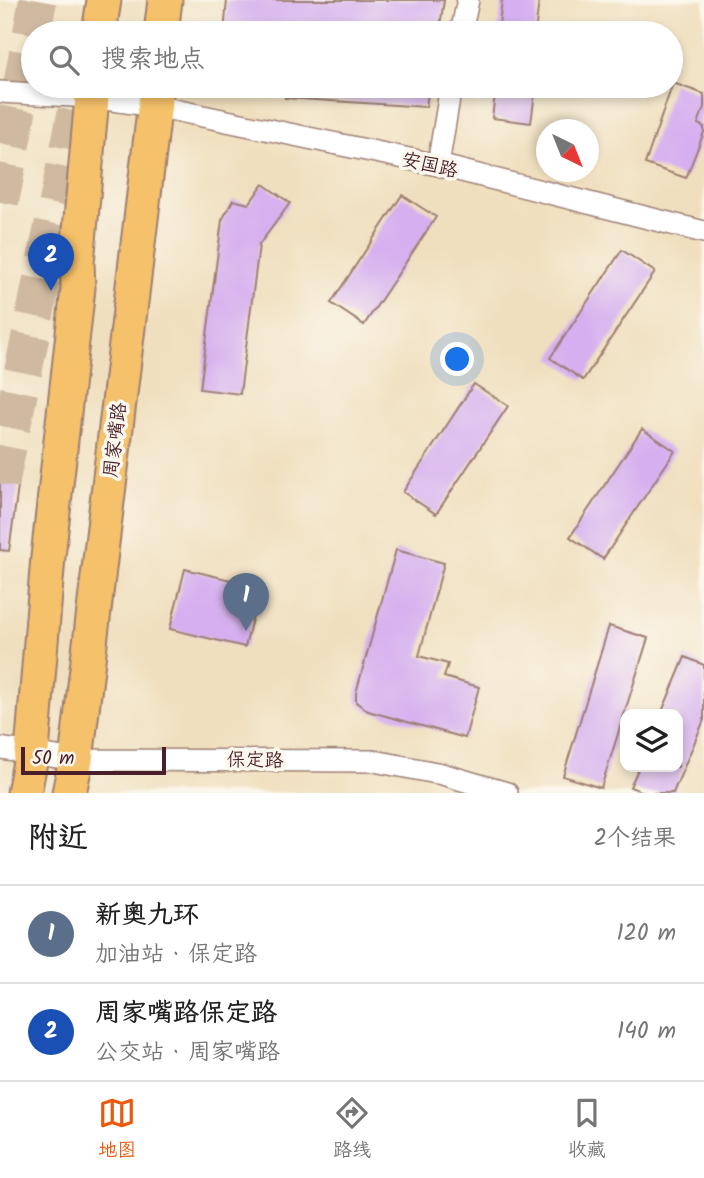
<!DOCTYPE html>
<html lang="zh">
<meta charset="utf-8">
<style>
body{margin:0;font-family:Kalam,"LXGW WenKai TC",sans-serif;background:#f6f6f6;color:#222}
.controls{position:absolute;right:21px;bottom:21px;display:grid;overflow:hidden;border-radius:14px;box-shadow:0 4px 10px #0003}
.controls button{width:63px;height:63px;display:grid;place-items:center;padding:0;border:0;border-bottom:2px solid #e0e0e0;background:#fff;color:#222;font:35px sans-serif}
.compass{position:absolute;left:536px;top:119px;width:63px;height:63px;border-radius:50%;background:#fff;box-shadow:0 4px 10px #0003;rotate:137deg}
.scale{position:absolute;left:21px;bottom:18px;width:145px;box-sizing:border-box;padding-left:7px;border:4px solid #4a1f2b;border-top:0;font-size:19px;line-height:24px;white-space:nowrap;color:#4a1f2b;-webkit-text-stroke:5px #fbf7ec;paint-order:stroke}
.you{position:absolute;left:458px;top:360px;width:24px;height:24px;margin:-18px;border:5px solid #fff;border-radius:50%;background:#1a73e8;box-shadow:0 0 0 10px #1a73e833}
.badge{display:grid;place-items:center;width:46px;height:46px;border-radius:50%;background:#ea580c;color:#fff;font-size:23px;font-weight:700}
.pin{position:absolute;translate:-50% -58px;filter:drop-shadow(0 2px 4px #0008)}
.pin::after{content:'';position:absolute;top:37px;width:24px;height:21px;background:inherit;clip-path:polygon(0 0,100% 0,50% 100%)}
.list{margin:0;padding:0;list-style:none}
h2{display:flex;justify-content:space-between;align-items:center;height:91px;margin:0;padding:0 28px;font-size:30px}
h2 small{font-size:23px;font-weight:400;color:#767676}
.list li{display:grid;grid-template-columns:46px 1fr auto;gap:21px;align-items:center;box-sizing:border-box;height:98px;padding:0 28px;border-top:2px solid #e0e0e0}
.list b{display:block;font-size:26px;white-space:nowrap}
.list p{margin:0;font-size:23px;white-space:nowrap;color:#767676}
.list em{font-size:23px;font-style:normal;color:#767676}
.icon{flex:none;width:38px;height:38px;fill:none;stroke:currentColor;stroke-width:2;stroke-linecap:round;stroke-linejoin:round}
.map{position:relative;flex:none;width:704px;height:793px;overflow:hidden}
.search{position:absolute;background:#fff;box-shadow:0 4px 10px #0003;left:21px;right:21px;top:21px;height:77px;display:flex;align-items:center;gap:18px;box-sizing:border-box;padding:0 24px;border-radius:38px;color:#767676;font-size:26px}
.sheet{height:287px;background:#fff}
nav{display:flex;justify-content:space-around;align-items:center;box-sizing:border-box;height:98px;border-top:2px solid #e0e0e0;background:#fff;font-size:19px;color:#767676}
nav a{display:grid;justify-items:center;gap:4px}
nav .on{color:#ea580c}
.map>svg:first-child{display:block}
.building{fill:#d5afef}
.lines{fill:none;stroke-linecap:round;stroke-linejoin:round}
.highway-tunnel{stroke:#cfb9a1;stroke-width:38;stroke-dasharray:38 19;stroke-linecap:butt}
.street-casing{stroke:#9d7f74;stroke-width:24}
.primary-casing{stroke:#9d7f74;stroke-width:37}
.street{stroke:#fff;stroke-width:21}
.primary{stroke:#f5c16b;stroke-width:33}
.labels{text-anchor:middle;stroke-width:7;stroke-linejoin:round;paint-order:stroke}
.street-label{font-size:19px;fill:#4a1f2b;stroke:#fbf7ec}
</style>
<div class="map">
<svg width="704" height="793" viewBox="0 0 704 793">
<rect width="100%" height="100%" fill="#fbf7ec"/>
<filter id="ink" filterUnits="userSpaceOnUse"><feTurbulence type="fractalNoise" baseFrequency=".0143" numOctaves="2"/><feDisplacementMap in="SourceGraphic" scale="14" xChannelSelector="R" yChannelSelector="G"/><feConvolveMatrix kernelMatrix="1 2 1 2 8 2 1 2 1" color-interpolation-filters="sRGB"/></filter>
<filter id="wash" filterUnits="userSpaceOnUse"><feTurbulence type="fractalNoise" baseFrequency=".00686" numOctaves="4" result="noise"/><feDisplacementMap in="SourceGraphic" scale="28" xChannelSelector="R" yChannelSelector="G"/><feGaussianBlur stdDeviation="1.57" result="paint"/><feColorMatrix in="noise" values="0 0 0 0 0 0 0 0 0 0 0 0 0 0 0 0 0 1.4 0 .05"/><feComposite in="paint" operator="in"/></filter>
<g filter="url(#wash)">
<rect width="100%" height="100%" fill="#f0dfbe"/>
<g id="blocks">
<path class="building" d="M 227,0 L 444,0 L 439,33 L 224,33 Z
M 502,0 L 539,0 L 535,33 L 498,33 Z
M 673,83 L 704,94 L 704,107 L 698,124 L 704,127 L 704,132 L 686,178 L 645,164 Z
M 285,86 L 429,86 L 426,107 L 285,98 Z
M 496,86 L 536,86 L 531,123 L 492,118 Z
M 263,184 L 290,203 L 259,245 L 240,394 L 200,389 L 222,220 L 233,200 L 249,204 Z
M 402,195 L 436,217 L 364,325 L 331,303 Z
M 622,250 L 655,272 L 583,380 L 550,358 Z
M 474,384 L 508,406 L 436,514 L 403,492 Z
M 642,429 L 675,451 L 603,559 L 570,537 Z
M 0,470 L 20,473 L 9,551 L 0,550 Z
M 396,550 L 444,563 L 419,656 L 448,664 L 444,677 L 479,687 L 465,738 L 368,711 L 356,702 L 356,693 Z
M 185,569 L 260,587 L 245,647 L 170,629 Z
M 609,626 L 648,638 L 601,788 L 563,776 Z
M 685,657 L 704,665 L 704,720 L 673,793 L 646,793 L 630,787 L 639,767 L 678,767 L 678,714 L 661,714 Z"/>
</g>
</g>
<g filter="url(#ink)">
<use href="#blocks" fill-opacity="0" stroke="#9d7f74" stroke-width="2"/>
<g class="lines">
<path class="highway-tunnel" d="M 0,202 L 38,0
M 0,484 L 82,86"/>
<defs>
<path id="street" d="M 461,33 L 468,0
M 0,92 L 91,97 L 155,106 L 438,165 L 704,232
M 438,165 L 451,86
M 0,748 L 76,760 L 374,761 L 442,774 L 507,793"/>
<path id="primary" d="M 99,33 L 104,0
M 161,33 L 165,0
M 24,793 L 32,752 L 48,557 L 78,288 L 77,263 L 93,86
M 69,793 L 76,760 L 157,86"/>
</defs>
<use href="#street" class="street-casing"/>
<use href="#primary" class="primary-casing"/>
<use href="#street" class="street"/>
<use href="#primary" class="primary"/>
</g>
</g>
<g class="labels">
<g class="street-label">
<text transform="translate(430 164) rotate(13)" y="7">安国路</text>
<text transform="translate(114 440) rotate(-83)" y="7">周家嘴路</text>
<text transform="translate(255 759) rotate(1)" y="7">保定路</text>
</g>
</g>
</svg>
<div class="controls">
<button><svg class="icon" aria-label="layers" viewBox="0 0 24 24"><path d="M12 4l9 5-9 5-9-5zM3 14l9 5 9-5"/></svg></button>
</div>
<svg class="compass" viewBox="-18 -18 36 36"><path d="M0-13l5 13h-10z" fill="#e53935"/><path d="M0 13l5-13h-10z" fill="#767676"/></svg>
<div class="scale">50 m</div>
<div class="you"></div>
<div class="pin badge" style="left:246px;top:631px;background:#5c6f8a">1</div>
<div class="pin badge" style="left:51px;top:291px;background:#1a4fb4">2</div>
<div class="search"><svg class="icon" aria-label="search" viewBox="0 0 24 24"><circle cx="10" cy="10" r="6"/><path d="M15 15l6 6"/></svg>搜索地点</div>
</div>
<section class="sheet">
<h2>附近<small>2个结果</small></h2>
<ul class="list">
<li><span class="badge" style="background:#5c6f8a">1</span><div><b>新奥九环</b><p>加油站 · 保定路</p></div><em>120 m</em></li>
<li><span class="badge" style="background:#1a4fb4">2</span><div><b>周家嘴路保定路</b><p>公交站 · 周家嘴路</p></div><em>140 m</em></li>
</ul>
</section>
<nav>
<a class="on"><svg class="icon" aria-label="map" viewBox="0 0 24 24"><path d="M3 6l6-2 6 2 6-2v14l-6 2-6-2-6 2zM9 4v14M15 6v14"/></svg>地图</a>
<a><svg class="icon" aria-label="directions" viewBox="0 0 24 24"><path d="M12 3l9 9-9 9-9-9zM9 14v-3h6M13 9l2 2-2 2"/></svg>路线</a>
<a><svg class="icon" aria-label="saved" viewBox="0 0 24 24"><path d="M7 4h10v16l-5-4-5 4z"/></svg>收藏</a>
</nav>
